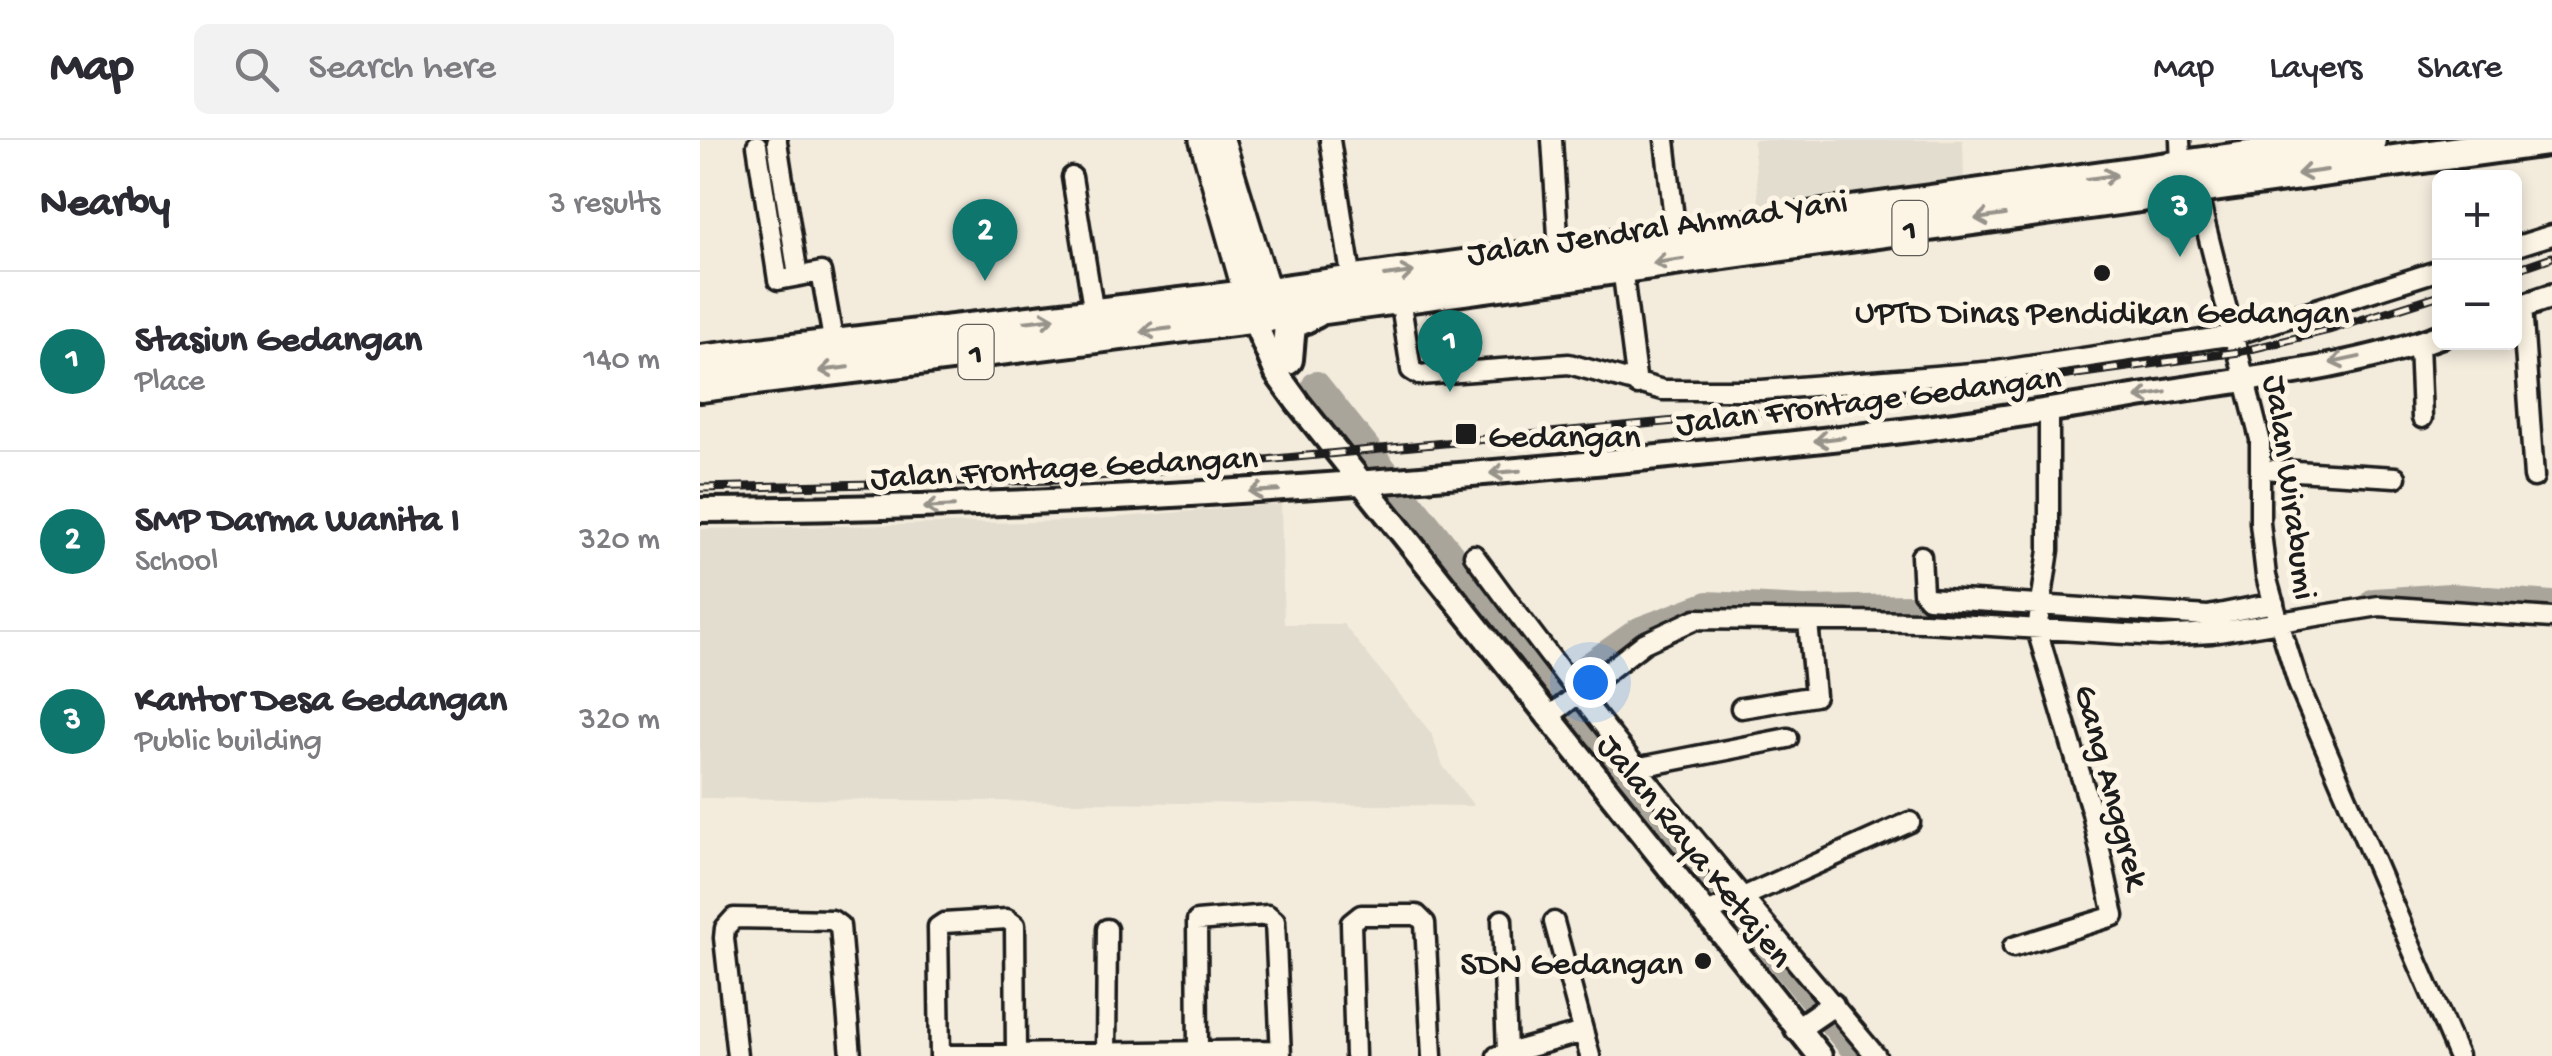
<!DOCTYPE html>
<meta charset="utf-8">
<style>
body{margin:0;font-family:"Gochi Hand",sans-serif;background:#f2f2f3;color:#2b2b33}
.controls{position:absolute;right:30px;top:30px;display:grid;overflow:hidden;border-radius:15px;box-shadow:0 5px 15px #0003}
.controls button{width:90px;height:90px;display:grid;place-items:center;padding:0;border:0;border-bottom:2px solid #e1e1e2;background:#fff;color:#2b2b33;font:50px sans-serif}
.you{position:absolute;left:890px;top:542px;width:35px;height:35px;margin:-25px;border:8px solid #fff;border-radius:50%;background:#1a73e8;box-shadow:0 0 0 15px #1a73e833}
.badge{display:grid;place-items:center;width:65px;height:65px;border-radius:50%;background:#0f766e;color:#fff;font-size:32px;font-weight:700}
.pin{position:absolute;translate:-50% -82px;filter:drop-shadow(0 2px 5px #0008)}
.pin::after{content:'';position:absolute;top:52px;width:35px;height:30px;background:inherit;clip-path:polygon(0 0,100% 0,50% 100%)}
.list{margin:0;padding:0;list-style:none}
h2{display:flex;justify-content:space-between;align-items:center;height:130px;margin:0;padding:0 40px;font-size:42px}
h2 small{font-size:32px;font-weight:400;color:#7c7c81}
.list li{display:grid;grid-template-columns:65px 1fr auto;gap:30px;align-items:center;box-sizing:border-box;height:180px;padding:0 40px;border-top:2px solid #e1e1e2}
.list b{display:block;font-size:38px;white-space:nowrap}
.list p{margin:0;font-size:32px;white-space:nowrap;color:#7c7c81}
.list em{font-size:32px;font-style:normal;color:#7c7c81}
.icon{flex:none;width:55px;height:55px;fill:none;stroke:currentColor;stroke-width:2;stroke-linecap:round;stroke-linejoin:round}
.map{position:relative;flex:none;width:1852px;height:916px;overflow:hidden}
header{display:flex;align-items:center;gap:60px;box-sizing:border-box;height:140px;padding:0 50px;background:#fff;border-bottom:2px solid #e1e1e2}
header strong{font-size:48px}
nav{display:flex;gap:55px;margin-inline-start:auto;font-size:35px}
.search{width:700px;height:90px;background:#f2f2f3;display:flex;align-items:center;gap:25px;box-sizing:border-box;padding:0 35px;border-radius:15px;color:#7c7c81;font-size:38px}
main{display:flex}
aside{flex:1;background:#fff}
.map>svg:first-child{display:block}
.built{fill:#e3ddcf}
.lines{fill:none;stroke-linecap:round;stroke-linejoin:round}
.river{stroke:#aaa59b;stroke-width:28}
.minor-casing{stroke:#1c1c1c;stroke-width:25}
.tertiary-casing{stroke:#1c1c1c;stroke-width:30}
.secondary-casing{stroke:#1c1c1c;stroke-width:32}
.trunk-casing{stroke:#1c1c1c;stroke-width:38}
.minor{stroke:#fcf5e5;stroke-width:18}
.tertiary{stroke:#fcf5e5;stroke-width:22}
.secondary{stroke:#fcf5e5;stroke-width:25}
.trunk{stroke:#fcf5e5;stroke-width:30}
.rail-casing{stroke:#1c1c1c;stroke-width:9}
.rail{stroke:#fcf5e5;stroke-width:5;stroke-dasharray:15;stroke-linecap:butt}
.oneway{stroke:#97938b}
.poi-dot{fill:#1c1c1c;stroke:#fcf5e5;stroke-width:4}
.labels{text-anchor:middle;stroke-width:10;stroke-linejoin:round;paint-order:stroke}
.shield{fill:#fcf5e5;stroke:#5f5d58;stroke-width:2.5}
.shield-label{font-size:32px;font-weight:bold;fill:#1c1c1c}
.street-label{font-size:35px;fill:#1c1c1c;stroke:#fcf5e5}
.poi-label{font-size:35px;fill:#1c1c1c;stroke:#fcf5e5}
</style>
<header>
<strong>Map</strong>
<div class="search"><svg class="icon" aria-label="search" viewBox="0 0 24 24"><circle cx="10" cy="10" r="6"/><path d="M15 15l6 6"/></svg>Search here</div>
<nav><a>Map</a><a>Layers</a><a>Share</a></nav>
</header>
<main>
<aside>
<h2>Nearby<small>3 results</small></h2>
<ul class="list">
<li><span class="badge">1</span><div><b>Stasiun Gedangan</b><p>Place</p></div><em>140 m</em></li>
<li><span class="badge">2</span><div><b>SMP Darma Wanita I</b><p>School</p></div><em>320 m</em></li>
<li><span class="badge">3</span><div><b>Kantor Desa Gedangan</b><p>Public building</p></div><em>320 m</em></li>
</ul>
</aside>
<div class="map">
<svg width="1852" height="916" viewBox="0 0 1852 916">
<rect width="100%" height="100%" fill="#f3ecdd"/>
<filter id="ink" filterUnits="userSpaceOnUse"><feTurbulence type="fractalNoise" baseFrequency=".01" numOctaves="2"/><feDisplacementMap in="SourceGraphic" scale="20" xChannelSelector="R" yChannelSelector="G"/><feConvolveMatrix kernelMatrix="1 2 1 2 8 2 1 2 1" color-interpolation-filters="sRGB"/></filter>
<g filter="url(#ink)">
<path class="built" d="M 1053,0 L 1263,0 L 1264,39 L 1059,64 Z
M 581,364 L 584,484 L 643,484 L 731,593 L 743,626 L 774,666 L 0,658 L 0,389 L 372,381 Z"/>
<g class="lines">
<path class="river" d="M 616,245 L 858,550 L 1160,916
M 1674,462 L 1750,457 L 1852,465
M 871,539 L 941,490 L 1008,465 L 1104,470 L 1212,468 L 1480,486 L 1528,484"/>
<defs>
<path id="minor" d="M 630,0 L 652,141
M 852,0 L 859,112
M 965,0 L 976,96
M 1480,0 L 1481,26
M 77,2 L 98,136
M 57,5 L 78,140 L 121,132 L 134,205
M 372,37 L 394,174
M 1496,48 L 1560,299 L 1560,383 L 1566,436 L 1578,479 L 1599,546 L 1758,916
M 1814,107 L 1852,95
M 922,127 L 937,245
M 700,158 L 711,230 L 719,235 L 869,224 L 963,250 L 1062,250 L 1297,231 L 1534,195 L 1740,130
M 1822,166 L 1834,337
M 1719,204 L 1722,278
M 1561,329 L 1696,337
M 774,415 C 900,588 1038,753 1176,916
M 1221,416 L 1223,452 L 1228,458 L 1508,476 L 1574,463
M 1041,568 L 1115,556 L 1108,482
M 847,578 L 944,503 L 996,479 L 1224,482 L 1459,496 L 1512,493 L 1679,466 L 1852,478
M 940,627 L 1088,598
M 1005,774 L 1210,682
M 802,780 L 807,912
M 854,782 L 890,916
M 1313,807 L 1414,776 L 1392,673 L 1337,490 L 1349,410 L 1349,274
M 498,911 L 497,781 L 568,775 L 575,781 L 581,916
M 241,915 L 579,910
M 37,916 L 24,798 L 25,788 L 34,778 L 132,780 L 140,786 L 151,916
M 240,916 L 238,787 L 244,783 L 307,779 L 315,785 L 316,914
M 406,916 L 407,789
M 655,916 L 651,783 L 661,775 L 717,775 L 725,783 L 732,916
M 797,916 L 883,892"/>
<path id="tertiary" d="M 1814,169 L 1852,156
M 553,178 L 577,234 L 598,263 L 1120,916
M 0,370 C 396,368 791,338 1185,293 C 1288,281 1388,264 1490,248 C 1572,236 1661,225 1740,196
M 1097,889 L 1132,865"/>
<path id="secondary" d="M 503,0 L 552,173
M 521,0 L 572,167"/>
<path id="trunk" d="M 587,219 L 590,184 L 615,172
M 0,221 L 547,156 L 1670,0
M 0,246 L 574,175 L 1847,0"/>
</defs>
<use href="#minor" class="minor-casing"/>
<use href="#tertiary" class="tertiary-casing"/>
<use href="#secondary" class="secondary-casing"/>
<use href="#trunk" class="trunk-casing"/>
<use href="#minor" class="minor"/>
<use href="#tertiary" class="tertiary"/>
<use href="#secondary" class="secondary"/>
<use href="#trunk" class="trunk"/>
<defs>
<path id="rail" d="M 1814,130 L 1852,117
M 0,348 L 355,340 L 1154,264 L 1539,212 L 1629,190 L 1740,155"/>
</defs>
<use href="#rail" class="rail-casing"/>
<use href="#rail" class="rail"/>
</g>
<defs><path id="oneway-shaft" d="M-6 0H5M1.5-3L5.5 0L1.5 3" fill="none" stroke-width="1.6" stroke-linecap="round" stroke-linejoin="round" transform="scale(2.5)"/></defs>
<g class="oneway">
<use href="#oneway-shaft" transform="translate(1612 32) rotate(172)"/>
<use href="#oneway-shaft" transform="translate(1402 37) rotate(-8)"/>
<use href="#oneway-shaft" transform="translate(1290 77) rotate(172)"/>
<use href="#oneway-shaft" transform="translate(968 121) rotate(172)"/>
<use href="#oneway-shaft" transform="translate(699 134) rotate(-8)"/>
<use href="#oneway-shaft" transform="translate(340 180) rotate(-7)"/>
<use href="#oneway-shaft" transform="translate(456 190) rotate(173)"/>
<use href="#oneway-shaft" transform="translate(1645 220) rotate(168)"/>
<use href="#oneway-shaft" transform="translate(134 229) rotate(173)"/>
<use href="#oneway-shaft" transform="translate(1451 255) rotate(170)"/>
<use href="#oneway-shaft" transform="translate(1129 299) rotate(173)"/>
<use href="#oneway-shaft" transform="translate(805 332) rotate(175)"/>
<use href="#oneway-shaft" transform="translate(564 351) rotate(177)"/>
<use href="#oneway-shaft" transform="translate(239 367) rotate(177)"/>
</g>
</g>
<g class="poi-dot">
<circle cx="1402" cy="133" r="10"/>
<rect x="754" y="282" width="24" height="24" rx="5"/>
<circle cx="1003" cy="821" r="10"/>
</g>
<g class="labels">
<g class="shield">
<rect x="1192.5" y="61" width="35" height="54" rx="8"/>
<rect x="258.5" y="185" width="35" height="54" rx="8"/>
</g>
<g class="shield-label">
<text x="1210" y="99">1</text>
<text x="276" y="223">1</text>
</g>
<g class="street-label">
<text transform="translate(957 85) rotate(-8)" y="12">Jalan Jendral Ahmad Yani</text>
<text transform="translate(1168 258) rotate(-7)" y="12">Jalan Frontage Gedangan</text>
<text transform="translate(364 325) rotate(-3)" y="12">Jalan Frontage Gedangan</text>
<text transform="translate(1593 347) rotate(82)" y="12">Jalan Wirabumi</text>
<text transform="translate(1414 646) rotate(75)" y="12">Gang Anggrek</text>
<text transform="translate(997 709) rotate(51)" y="12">Jalan Raya Ketajen</text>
</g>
<g class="poi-label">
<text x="1402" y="182">UPTD Dinas Pendidikan Gedangan</text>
<text x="788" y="306" text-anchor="start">Gedangan</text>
<text x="983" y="833" text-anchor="end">SDN Gedangan</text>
</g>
</g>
</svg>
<div class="controls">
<button>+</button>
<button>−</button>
</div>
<div class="you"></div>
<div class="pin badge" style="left:750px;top:252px">1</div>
<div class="pin badge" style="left:285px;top:141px">2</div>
<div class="pin badge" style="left:1480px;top:117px">3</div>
</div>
</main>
